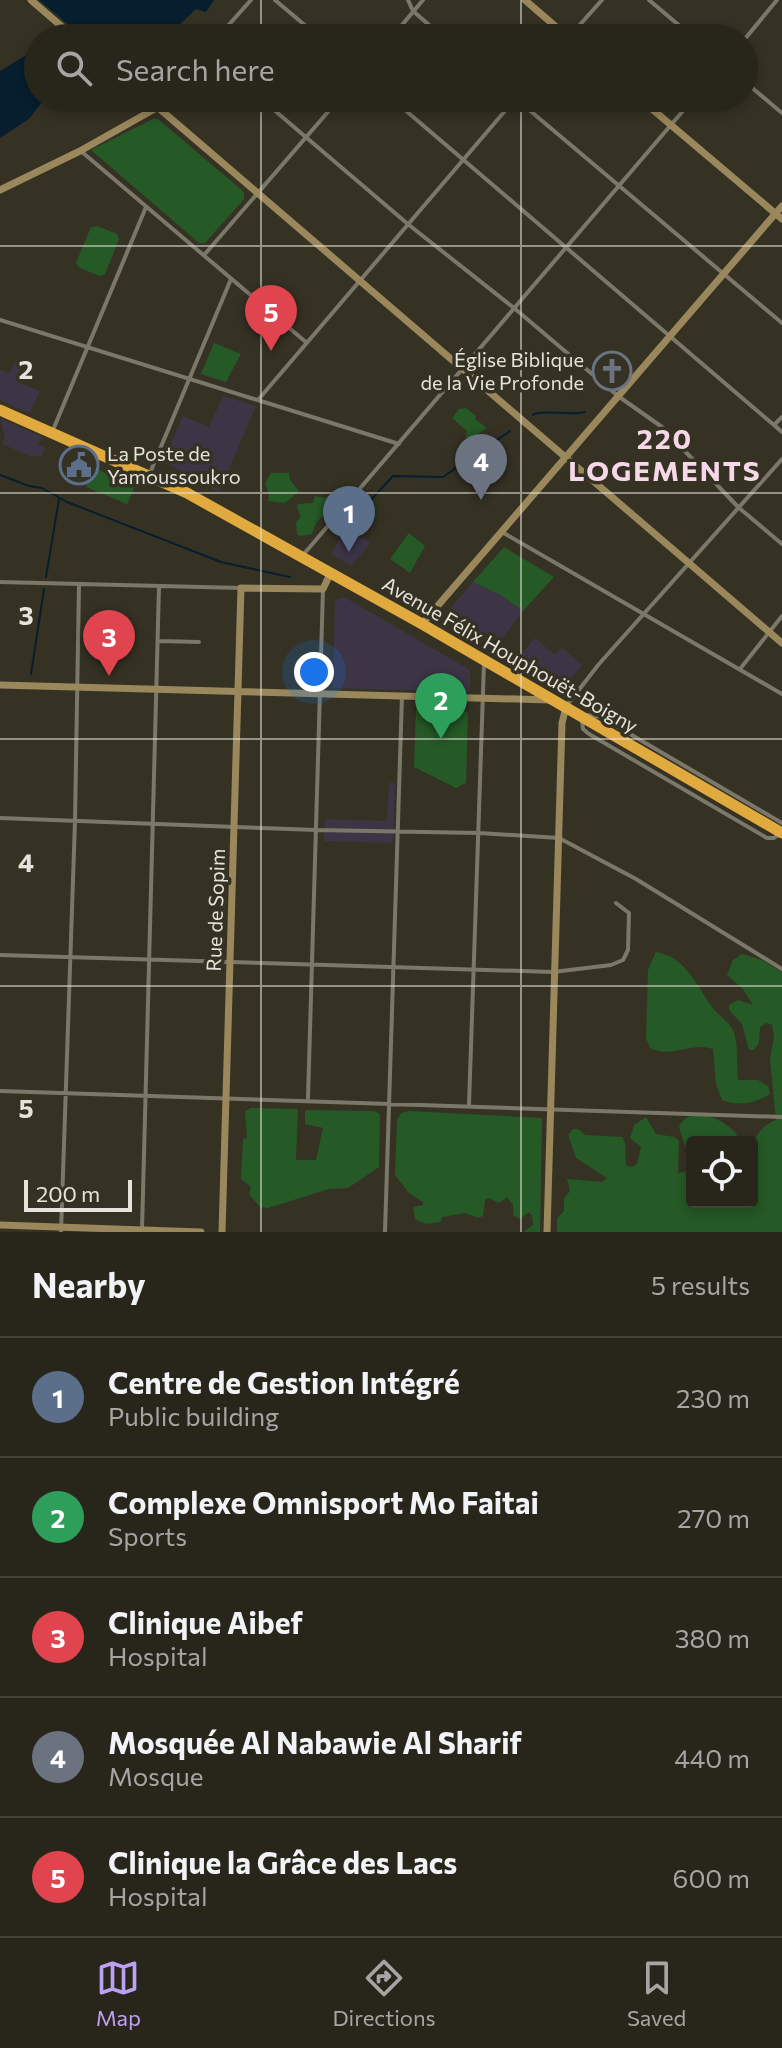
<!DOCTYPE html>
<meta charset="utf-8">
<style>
body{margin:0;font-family:Commissioner,sans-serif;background:#343228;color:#f1f3f6}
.controls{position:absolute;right:24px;bottom:24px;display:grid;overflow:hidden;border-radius:8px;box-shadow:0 4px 12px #0003}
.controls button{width:72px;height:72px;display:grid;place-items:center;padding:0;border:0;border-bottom:2px solid #44433a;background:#28261b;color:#f1f3f6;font:40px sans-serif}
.scale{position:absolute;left:24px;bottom:20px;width:108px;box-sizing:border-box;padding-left:8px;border:4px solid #e5e3db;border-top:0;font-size:22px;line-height:28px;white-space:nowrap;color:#e5e3db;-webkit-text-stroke:6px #353224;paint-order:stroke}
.you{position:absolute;left:314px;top:672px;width:28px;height:28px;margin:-20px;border:6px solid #fff;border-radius:50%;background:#1a73e8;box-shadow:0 0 0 12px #1a73e833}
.badge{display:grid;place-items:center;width:52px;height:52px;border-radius:50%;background:#bca0f2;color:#fff;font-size:26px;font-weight:700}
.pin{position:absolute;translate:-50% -66px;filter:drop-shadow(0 2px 4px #0008)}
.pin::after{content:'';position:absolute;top:42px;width:28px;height:24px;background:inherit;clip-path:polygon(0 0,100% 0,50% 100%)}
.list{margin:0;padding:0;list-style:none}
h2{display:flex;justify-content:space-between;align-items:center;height:104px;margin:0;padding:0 32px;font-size:34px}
h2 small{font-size:26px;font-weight:400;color:#a5a5a3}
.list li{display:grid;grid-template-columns:52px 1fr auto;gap:24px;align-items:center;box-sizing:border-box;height:120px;padding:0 32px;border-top:2px solid #44433a}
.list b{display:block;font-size:30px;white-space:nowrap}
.list p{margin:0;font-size:26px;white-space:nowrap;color:#a5a5a3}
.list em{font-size:26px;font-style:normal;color:#a5a5a3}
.icon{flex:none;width:44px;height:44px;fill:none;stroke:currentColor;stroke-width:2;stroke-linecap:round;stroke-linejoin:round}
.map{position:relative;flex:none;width:782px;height:1232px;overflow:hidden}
.search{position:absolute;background:#28261b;box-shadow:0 4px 12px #0003;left:24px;right:24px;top:24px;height:88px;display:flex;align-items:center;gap:20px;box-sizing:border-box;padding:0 28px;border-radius:44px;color:#a5a5a3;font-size:30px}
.sheet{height:704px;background:#28261b}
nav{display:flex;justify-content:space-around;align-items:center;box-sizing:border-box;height:112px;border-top:2px solid #44433a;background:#28261b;font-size:22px;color:#a5a5a3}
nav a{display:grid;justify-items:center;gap:4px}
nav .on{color:#bca0f2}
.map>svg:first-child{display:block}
.commercial{fill:#3d3546}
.green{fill:#255926}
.water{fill:#061e2d}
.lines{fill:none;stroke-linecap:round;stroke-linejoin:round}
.stream{stroke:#061e2d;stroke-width:2}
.street{stroke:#7c7869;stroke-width:4}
.secondary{stroke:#9a875c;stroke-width:7}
.highway{stroke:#e0aa3e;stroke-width:11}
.grid{fill:none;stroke:#e5e3db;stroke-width:2;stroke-opacity:0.55}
.labels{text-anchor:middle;stroke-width:7;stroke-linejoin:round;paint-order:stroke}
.poi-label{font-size:20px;fill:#e5e3db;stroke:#353224;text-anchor:end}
.street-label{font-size:20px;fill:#e5e3db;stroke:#353224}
.district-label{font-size:28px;font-weight:bold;letter-spacing:2px;fill:#f7d8e8;stroke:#353224}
.grid-label{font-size:26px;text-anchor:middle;font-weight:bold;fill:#e5e3db;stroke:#353224;stroke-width:7;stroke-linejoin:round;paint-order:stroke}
</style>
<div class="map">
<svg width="782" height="1232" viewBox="0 0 782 1232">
<rect width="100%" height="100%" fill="#353224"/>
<path class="commercial" d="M 17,358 L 20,360 L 20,383 L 40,391 L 30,413 L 0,400 L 0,370 L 10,373 Z
M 223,396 L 256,406 L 219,492 L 163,461 L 183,416 L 209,427 Z
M 0,418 L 42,437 L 38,445 L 45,448 L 41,457 L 34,455 L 33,457 L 2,444 L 5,437 Z
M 346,528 L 371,543 L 351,566 L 331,554 Z
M 473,582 L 501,595 L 523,611 L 493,650 L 471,633 L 442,618 Z
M 344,597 L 470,670 L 470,692 L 333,688 L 335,600 Z
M 535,638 L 555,655 L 562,648 L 582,665 L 562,688 L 516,661 Z
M 389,783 L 395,783 L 393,843 L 324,841 L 325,819 L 387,821 Z"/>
<path class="green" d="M 153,119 L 158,119 L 244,192 L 244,199 L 205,243 L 199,243 L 91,150 Z
M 97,226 L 117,234 L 119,239 L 105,274 L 100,276 L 80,268 L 76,263 L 91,227 Z
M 214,343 L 241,354 L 226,382 L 201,374 Z
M 466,408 L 476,416 L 475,419 L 487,428 L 475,436 L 484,444 L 465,459 L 462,453 L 464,454 L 469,441 L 466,437 L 467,431 L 452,418 L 459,409 Z
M 94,468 L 135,486 L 127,504 L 86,487 Z
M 271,473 L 289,473 L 290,480 L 299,491 L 285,503 L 268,501 L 269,494 L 265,483 Z
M 333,495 L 336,500 L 316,523 L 312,534 L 300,536 L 297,534 L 296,522 L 301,517 L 297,508 L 298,504 L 313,503 L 315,496 L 324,498 Z
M 409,533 L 425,546 L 410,573 L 390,559 Z
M 504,547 L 554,577 L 523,611 L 501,595 L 473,582 Z
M 416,709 L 468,712 L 466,783 L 456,788 L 414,767 Z
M 656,952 C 685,956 697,986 712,1007 C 718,1015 728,1021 733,1030 C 739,1044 736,1065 738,1080 L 758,1080 L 768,1086 L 770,1094 C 756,1103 737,1107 722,1100 L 716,1084 L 713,1049 C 691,1041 672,1059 650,1048 L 646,1038 L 648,970 Z
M 742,954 L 762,960 L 782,972 L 782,1232 L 557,1232 L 557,1218 L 564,1211 L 564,1198 L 570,1191 L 567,1179 L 602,1182 L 607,1178 L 576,1158 L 568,1135 L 573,1129 L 578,1129 L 585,1135 L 622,1137 C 629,1146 623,1157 627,1166 L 632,1167 L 637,1164 L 641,1147 L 630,1138 L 634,1125 L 646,1117 L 656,1134 L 674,1137 L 679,1141 L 678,1173 L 688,1171 C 691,1154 683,1143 679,1127 C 690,1103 725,1119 737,1135 L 735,1142 L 692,1142 L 692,1202 L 752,1202 C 752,1172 742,1133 776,1120 L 770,1060 L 774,1036 L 772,1025 L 767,1023 L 760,1027 L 759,1043 L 754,1050 L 749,1050 L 742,1024 L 729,1010 L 729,1005 L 738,1000 L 753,1005 L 743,989 L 727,975 L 733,960 Z
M 251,1108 L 298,1109 L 296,1160 L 316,1160 L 323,1128 L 305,1124 L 305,1110 L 374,1111 L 380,1114 L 379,1167 L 348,1188 L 329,1189 L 268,1208 L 260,1207 L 249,1194 L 251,1187 L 241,1179 L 243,1139 L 247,1138 L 245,1111 Z
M 409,1111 L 542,1118 L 540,1232 L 523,1232 L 533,1225 L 532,1215 L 529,1212 L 520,1219 L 513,1215 L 513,1205 L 507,1197 L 499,1203 L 489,1198 L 485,1200 L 483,1216 L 478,1218 L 465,1213 L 442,1217 L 440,1222 L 426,1224 L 415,1219 L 413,1207 L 423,1205 L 423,1202 L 409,1193 L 395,1175 L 397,1120 L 401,1113 Z"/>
<path class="water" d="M 39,0 L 214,0 L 206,12 L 196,9 L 166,38 L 84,38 Z
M 38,48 L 38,98 L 45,98 L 29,119 L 0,138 L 0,71 Z"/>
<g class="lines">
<path class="stream" d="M 533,415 C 542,409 569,416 585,412
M 0,475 L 29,486 L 42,488 L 67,502 L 221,562 L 290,577
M 357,515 L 393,476 L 443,477 L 510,431
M 46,577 L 59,499
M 31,674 L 44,589"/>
<path class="street" d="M 275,0 L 320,38
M 408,0 L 413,11 L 444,38
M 649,0 L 694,38
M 217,38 L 251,0
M 391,38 L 423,0
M 568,38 L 602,0
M 744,40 L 777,0
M 744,81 L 782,113
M 260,98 L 409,225 L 514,308 L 618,396 L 662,427 L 738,507 L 782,544
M 391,98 L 782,432
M 515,98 L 782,323
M 158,107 L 166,98
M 82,152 L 307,343
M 205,254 L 340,98
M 0,320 L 399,444
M 258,400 L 516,98
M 774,425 L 782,417
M 53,430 L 146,207
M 150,473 L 231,279
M 502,532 L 782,694
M 303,555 L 694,98
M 0,582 L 241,588
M 159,641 L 199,642
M 740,669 L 782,616
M 567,705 L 599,664 L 782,459
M 587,715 L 601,717 L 782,823
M 582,721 L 583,729 L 589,734 L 767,838 L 774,838 L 779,834
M 0,818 L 316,830 L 479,833 L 559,838 L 636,879 L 782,969
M 0,955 L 553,972 L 611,965 L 623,960 L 628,950 L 629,913 L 616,903
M 0,1091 L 782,1117
M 308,1098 L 323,589
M 469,1105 L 484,663
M 142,1230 L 159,586
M 61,1232 L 75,821 L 79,584
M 385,1232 L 402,696"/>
<path class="secondary" d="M 31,0 L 75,38
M 525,0 L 569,38
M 147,98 L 782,643
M 639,98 L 782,219
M 0,190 L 80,151 L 158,107
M 422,624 L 782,206
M 0,685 L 550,700
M 0,1225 L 201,1232
M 222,1232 L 241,588 L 323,589 L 331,572
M 547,1232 L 562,723 L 566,707"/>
<path class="highway" d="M 0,410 L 187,493 L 422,624 L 782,833"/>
</g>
<path class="grid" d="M 261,0 L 261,38M 521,0 L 521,38M 261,98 L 261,1232M 521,98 L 521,1232M 0,246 L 782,246M 0,493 L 782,493M 0,739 L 782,739M 0,986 L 782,986"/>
<defs>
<symbol id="church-ring" viewBox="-11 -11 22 22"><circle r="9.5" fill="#353224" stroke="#6b7280" stroke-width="1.5"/><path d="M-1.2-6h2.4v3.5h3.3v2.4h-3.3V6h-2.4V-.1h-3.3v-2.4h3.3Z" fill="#6b7280"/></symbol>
<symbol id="civic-ring" viewBox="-11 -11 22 22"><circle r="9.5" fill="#353224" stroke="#5c6f8a" stroke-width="1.5"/><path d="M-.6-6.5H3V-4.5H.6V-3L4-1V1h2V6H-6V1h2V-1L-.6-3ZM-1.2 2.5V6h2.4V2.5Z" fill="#5c6f8a"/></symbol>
</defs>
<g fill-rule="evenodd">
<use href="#church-ring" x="590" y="349" width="44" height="44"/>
<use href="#civic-ring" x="57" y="443" width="44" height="44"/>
</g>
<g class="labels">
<g class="poi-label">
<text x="584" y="367">Église Biblique<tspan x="584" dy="23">de la Vie Profonde</tspan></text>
<text x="107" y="461" text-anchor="start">La Poste de<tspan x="107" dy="23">Yamoussoukro</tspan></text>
</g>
<g class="street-label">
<text transform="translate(510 655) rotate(30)" y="7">Avenue Félix Houphouët-Boigny</text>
<text transform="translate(216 910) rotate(-88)" y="7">Rue de Sopim</text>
</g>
<g class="district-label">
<text x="665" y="449">220<tspan x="665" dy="32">LOGEMENTS</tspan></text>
</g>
</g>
<g class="grid-label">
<text x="26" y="379">2</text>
<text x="26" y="625">3</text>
<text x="26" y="872">4</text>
<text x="26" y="1118">5</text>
</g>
</svg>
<div class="controls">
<button><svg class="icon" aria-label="locate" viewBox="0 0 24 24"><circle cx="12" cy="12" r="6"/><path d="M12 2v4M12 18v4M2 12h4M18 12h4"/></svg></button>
</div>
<div class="scale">200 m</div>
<div class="you"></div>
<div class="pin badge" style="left:349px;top:552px;background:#5c6f8a">1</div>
<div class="pin badge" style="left:441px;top:739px;background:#2e9e5b">2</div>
<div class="pin badge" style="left:109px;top:676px;background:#e0444e">3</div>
<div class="pin badge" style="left:481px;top:500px;background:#6b7280">4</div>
<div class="pin badge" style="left:271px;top:351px;background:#e0444e">5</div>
<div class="search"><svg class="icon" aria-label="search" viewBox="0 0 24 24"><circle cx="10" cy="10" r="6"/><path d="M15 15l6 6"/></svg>Search here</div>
</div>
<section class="sheet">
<h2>Nearby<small>5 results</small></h2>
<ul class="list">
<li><span class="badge" style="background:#5c6f8a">1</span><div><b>Centre de Gestion Intégré</b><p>Public building</p></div><em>230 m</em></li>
<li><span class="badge" style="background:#2e9e5b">2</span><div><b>Complexe Omnisport Mo Faitai</b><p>Sports</p></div><em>270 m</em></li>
<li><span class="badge" style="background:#e0444e">3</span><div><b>Clinique Aibef</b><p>Hospital</p></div><em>380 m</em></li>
<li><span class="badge" style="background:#6b7280">4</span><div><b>Mosquée Al Nabawie Al Sharif</b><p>Mosque</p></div><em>440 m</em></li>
<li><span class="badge" style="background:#e0444e">5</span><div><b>Clinique la Grâce des Lacs</b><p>Hospital</p></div><em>600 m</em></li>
</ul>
</section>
<nav>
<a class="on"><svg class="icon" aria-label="map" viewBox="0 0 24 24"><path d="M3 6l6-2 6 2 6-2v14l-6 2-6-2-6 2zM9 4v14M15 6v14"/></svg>Map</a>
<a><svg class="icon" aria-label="directions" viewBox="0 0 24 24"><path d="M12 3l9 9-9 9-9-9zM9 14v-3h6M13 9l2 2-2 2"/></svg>Directions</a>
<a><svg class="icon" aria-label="saved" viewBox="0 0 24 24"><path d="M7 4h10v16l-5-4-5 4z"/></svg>Saved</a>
</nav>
